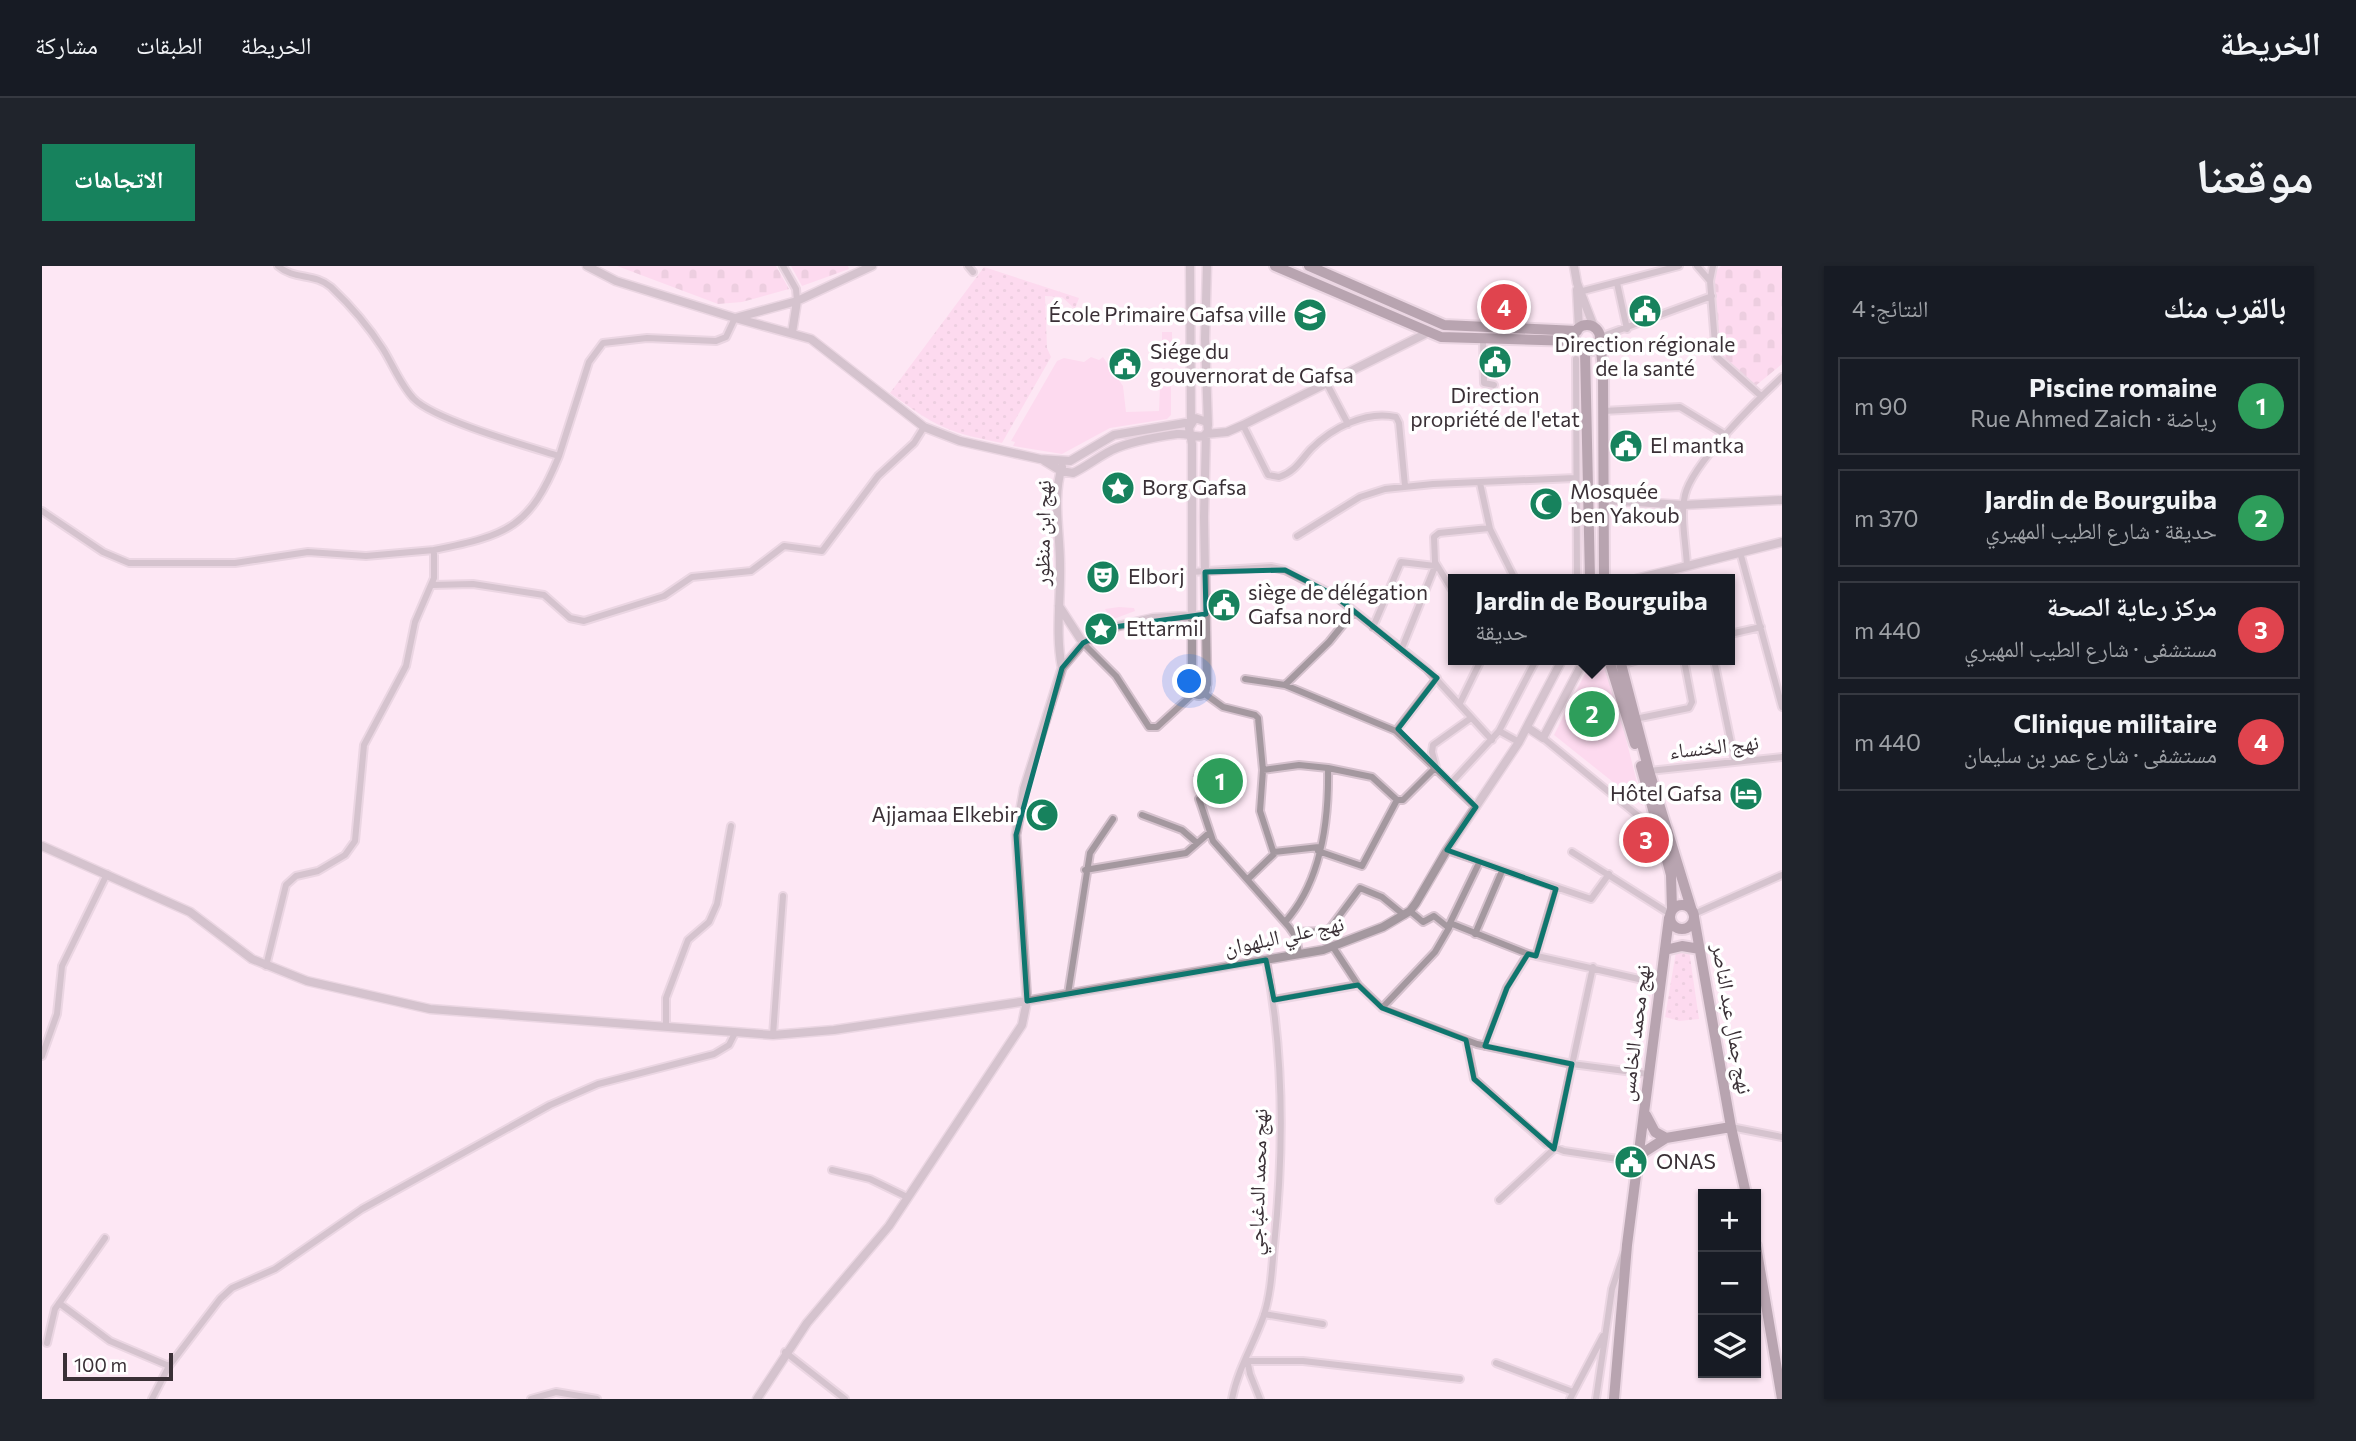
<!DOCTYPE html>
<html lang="ar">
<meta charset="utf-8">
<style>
body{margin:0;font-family:Commissioner,"Noto Naskh Arabic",sans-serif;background:#20242c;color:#f1f3f6;direction:rtl}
.controls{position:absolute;right:21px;bottom:21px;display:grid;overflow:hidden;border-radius:0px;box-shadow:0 2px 5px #0004}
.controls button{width:63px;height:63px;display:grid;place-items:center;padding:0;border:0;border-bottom:2px solid #363941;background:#171b24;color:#f1f3f6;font:35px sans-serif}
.scale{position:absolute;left:21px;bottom:18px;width:110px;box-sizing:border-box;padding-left:7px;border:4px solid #3a3036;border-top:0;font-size:19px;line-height:24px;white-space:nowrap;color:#3a3036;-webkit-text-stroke:5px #fff;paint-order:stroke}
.you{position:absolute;left:1148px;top:416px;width:24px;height:24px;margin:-18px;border:5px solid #fff;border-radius:50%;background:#1a73e8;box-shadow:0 0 0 10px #1a73e833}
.badge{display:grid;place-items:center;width:46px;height:46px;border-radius:50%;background:#17825d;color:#fff;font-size:23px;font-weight:700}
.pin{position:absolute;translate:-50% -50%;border:4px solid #fff;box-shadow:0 2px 7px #0006}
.popup{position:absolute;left:1406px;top:308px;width:287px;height:91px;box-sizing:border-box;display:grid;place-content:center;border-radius:0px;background:#171b24;filter:drop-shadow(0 2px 5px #0005);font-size:23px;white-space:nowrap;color:#9ea1a6}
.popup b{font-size:26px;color:#f1f3f6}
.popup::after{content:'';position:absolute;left:50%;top:100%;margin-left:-14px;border:14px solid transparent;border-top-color:#171b24}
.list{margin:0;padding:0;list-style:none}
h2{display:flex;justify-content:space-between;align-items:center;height:91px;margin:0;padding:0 28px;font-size:30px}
h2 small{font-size:23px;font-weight:400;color:#9ea1a6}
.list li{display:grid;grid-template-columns:46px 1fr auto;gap:21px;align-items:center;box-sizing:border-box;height:98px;margin:0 14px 14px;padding:0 14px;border:2px solid #363941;border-radius:0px}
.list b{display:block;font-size:26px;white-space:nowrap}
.list p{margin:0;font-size:23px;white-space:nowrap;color:#9ea1a6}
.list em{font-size:23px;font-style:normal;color:#9ea1a6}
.icon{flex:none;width:38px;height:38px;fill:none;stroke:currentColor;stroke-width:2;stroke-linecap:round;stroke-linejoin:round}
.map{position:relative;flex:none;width:1740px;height:1133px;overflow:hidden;direction:ltr;border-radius:0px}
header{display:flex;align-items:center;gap:42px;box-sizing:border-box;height:98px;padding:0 35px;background:#171b24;border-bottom:2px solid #363941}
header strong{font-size:33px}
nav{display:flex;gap:38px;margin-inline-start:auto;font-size:24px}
.intro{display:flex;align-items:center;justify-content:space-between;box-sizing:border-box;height:168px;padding:0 42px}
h1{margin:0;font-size:49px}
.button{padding:18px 32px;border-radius:0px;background:#17825d;color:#fff;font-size:24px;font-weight:700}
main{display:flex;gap:42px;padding:0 42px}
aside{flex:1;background:#171b24;border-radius:0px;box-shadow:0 2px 5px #0004}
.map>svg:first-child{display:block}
.green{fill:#fccbe8}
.cemetery{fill:url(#cemetery-stones)}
.park{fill:url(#park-dots)}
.water{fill:url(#water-ripples);stroke:#bc83a6;stroke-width:2}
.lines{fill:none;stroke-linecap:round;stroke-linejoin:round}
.minor-casing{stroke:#d6c2ce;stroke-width:10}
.tertiary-casing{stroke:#d6c2ce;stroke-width:11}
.primary-casing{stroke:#d6c2ce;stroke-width:14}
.minor{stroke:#a4989f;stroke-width:6}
.tertiary{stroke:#a4989f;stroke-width:8}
.primary{stroke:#65535e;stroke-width:10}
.marked{fill:none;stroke:#0f766e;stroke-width:5;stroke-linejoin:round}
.labels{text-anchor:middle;stroke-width:7;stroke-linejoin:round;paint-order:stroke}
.poi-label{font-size:21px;fill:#3a3036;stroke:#fff;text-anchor:start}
.street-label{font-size:21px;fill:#3a3036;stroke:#fff}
</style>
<header>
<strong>الخريطة</strong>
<nav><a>الخريطة</a><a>الطبقات</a><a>مشاركة</a></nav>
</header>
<div class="intro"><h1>موقعنا</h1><a class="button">الاتجاهات</a></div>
<main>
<aside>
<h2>بالقرب منك<small>النتائج: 4</small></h2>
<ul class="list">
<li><span class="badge" style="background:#2e9e5b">1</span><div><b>Piscine romaine</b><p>رياضة · Rue Ahmed Zaich</p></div><em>90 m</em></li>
<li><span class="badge" style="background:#2e9e5b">2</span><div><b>Jardin de Bourguiba</b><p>حديقة · شارع الطيب المهيري</p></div><em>370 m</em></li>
<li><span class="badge" style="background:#e0444e">3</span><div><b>مركز رعاية الصحة</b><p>مستشفى · شارع الطيب المهيري</p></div><em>440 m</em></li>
<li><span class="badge" style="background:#e0444e">4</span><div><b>Clinique militaire</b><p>مستشفى · شارع عمر بن سليمان</p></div><em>440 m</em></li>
</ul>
</aside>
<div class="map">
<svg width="1740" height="1133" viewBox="0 0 1740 1133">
<defs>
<pattern id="cemetery-stones" width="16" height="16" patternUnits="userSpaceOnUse" patternTransform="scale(1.75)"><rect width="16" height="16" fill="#fccbe8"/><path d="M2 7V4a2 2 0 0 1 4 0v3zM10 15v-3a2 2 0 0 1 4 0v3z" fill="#d9afc8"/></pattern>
<pattern id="park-dots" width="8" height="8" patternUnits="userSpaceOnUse" patternTransform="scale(1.75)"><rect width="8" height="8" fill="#fccbe8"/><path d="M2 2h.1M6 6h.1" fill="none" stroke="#d9afc8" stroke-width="1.8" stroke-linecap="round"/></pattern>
<pattern id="water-ripples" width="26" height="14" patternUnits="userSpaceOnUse" patternTransform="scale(1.75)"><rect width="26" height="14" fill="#f4a7d6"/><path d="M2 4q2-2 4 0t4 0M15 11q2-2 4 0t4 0" fill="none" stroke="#c788ae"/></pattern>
</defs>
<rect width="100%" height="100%" fill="#fde7f4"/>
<path class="green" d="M 1120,66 L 1130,66 L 1130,89 L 1120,89 Z
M 1049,91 L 1057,94 L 1061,91 L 1081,120 L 1084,146 L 1117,145 L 1118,119 L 1129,118 L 1129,149 L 1125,153 L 1068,162 L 1020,188 L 971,180 L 973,176 L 969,175 L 1015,95 L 1022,92 L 1042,96 Z
M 1077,341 L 1092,342 L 1093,345 L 1069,354 L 1063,343 Z
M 1550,394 L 1564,394 L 1601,540 L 1512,469 Z"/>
<path class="cemetery" d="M 575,0 L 734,0 L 747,23 L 700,36 L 676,38 Z
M 749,0 L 806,0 L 807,3 L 760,20 Z
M 1679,0 L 1740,0 L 1740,98 L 1712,121 L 1676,86 L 1672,7 Z"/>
<path class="park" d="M 942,1 L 1037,32 L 1033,43 L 1020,31 L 1003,30 L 1005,82 L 1009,91 L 960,177 C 904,166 893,160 848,127 Z
M 1646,677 L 1657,753 L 1637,755 L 1623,751 L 1635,680 Z"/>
<path class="water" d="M 1157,500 L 1176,506 L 1167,519 L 1152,510 Z
M1177 526a8 8 0 1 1 16 0a8 8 0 1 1-16 0Z"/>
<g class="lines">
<defs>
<path id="minor" d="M 236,0 C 252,14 273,7 289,21 C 308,39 327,61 341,83 C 351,99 359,120 372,133 C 393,154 485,180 517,190 L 547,96 L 561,77 L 605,72 L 674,75 L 684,71 L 693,52
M 741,0 L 754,23 L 755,35
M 926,0 L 931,6
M 1655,0 L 1668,15
M 1671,0 L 1668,15 L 1674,90 L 1719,130
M 1575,17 L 1585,63
M 1537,26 L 1637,0
M 1558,71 L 1670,30
M 1441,73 L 1442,117 L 1452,119
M 1534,93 L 1535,313
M 1285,118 L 1306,158
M 1561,145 L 1638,141 L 1684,169
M 1201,159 L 1226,209 L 1237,211 C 1253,206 1258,195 1269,183 C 1290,162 1324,144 1354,151 L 1357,157 L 1363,220
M 1438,217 L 1448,263 L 1473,313
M 0,245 L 61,286 L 87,297 L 193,297 L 266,286 L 324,290 L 392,284
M 1255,270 L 1318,231 L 1343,223 L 1391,218 L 1533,212
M 1698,286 L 1740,441
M 1645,300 C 1644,278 1638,251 1643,229 C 1650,198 1715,134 1740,111
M 1149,306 L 1229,301 L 1243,304 L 1292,329 L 1385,403 L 1450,474
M 390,319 L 431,318 L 502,329 L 528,352 L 542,355 L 622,330 L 650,311 L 709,305 L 742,280 L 780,285 L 836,210 L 872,177 L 882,161
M 1412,327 L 1393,296 L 1392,271 L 1397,267 L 1447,262
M 1331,361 L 1359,296 L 1393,300
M 1688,368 L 1719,361
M 1041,377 L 1074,410 L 1107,461 L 1115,461 L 1151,428
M 1360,382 L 1394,298
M 1672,394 L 1693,496
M 1579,399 L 1596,394
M 1203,413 L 1243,419 L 1354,465 L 1434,541
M1149 422a8 8 0 1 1 16 0a8 8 0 1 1-16 0Z
M 1243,419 L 1287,376 L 1312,345
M 1163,428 L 1181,441 L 1213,449 L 1216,452 L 1221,504 L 1218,545 L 1232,588 L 1206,613
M 1418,437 L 1439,394
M 1593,453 L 1647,442 L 1650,436 L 1642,394
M 1354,465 L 1395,412
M 1501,472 L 1616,566
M 1477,476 L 1457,465 L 1494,394
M 1221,504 L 1257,499 L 1286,502
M 1607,505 L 1740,491
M 1410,516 L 1457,465
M 1157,533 L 1171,575 L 1247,661 L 1254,671 L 1257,687
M 1100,549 L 1140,564 L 1155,577
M 1405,584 L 1549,633 L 1567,608
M 1276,585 L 1320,600 L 1355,534
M 1232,586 L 1277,581
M 1530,586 L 1628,648
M 1043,604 L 1144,587 L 1167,567
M 1368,645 L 1381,656 L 1392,650 L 1407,662 L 1408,657 L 1486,688 L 1619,718
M 1652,648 L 1740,609
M 1243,656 C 1279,616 1287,555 1286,502 L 1330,511 L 1355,534 L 1361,534 L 1394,501 L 1390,486 L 1391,479 L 1429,452
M 1408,657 L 1437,597
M 1251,666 L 1286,665 L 1318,622 L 1340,631 L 1362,649
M 1433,668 L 1460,605
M 1291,681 L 1316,719 L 1340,742 L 1435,778 L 1530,798 L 1606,808
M 1494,690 L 1514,623
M 224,700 L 244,619 L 254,610 L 276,605 L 303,589 L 313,575 L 322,479 L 364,400 L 373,356 L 392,312 L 392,284 C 467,269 488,261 517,190
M 1026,728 L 1048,587 L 1071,553
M 1232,734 L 1316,719
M 1340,742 L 1393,686 L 1407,662
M 624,759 L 624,732 L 646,674 L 667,656 L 675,638 L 689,560
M 731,769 L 741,630
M 1424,774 L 1432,813 L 1504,878 L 1522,885 L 1596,896
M 1443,780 L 1465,722 L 1486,688
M 0,790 L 15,748 L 20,700 L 65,608
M 1689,861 L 1740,871
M 790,904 L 828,913 L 865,931
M 1457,934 L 1512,883 L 1551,701
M 17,1037 L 68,1075 L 127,1100
M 1222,1048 L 1281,1058
M 5,1077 L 13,1043 L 63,972
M 743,1086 L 803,1133
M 1205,1093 L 1208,1108 L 1218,1133
M 1206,1095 L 1261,1095 L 1418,1113
M 1454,1097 L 1531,1126
M 110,1133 L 127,1100 L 178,1033 L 190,1022 L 233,1003 L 320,943 L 508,839 L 556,818 L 672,788 L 687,779 L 693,767
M 489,1133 L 514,1126 L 555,1133
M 1190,1133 C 1196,1102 1212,1078 1222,1049 C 1229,1027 1230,1003 1232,980 C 1242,886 1242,787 1224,694
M 1528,1133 L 1561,1070
M 1554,1133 L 1570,1023 L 1582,987"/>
<path id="tertiary" d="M 545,0 L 574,15 L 693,52 L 755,35 L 830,0
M 1165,0 L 1163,73 L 1166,159
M 1532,0 L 1535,17 L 1552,61
M 1535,24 L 1537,63
M 693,52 L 769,73 L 882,161 L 918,175 L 998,193 L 1028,195 L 1072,169 L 1149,156 L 1148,0
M 750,67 L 755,35
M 1001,194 L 1019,205 L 1031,207 C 1044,201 1056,191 1070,184 C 1089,175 1114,171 1135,168 C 1145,167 1153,172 1162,170 L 1166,165 L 1165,156 L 1153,152 L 1147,162 L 1150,178 L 1150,418
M 1020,201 C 1010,231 1018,267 1018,298 C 1019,334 1013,367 1020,402
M 1561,234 L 1641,239 L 1740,234
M 1594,313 L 1740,276
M 1017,340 L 1041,377
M 1165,418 L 1162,251 L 1164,168 L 1185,166 L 1201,159 L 1387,66
M 1486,462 L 1501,472 L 1542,394
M 0,580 L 148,646 L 210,693 L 265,715 L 388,743 L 731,769 L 792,764 L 985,735 L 1281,684 L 1341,661 L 1368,645 L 1374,637 L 1405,584 L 1477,476 L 1520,394
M 715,1133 L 765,1057 L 847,960 L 980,759 L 985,735 L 974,569 L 982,523 L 1020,402 L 1041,377 L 1072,361 L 1111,352 L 1164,349"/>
<path id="primary" d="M 1233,0 L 1399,71 L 1533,75
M 1267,0 L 1402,59 L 1535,65
M1532 72a13 13 0 1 1 26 0a13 13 0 1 1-26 0Z
M 1558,76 L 1561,103 L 1562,313
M 1543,85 L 1548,313
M 1567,394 L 1593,478
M 1578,394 L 1607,505 L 1650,645
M 1599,500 L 1629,609 L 1630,644
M1628 651a12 12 0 1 1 24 0a12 12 0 1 1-24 0Z
M 1652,651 L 1689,861 L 1704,928
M 1623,684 L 1640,680 L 1658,683
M 1604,849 L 1613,866 L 1624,872
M 1599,888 L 1624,872 L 1689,861
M 1714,980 L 1740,1133
M 1572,1133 L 1585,979 L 1627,652"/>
</defs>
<use href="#minor" class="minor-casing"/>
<use href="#tertiary" class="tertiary-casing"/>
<use href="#primary" class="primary-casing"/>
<use href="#minor" class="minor"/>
<use href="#tertiary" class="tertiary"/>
<use href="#primary" class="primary"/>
</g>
<path d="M0 0H1740V1133H0ZM 1243,304 L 1292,329 L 1395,412 L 1356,463 L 1434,541 L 1405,584 L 1514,623 L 1494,690 L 1486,688 L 1465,722 L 1443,780 L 1530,798 L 1512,883 L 1432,813 L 1424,774 L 1340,742 L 1316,719 L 1232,734 L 1224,694 L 985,735 L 974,569 L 1020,402 L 1041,377 L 1072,361 L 1164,348 L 1163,306 Z" fill="#fde7f4" fill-opacity=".55" fill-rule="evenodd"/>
<path class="marked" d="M 1243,304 L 1292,329 L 1395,412 L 1356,463 L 1434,541 L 1405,584 L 1514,623 L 1494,690 L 1486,688 L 1465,722 L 1443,780 L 1530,798 L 1512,883 L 1432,813 L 1424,774 L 1340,742 L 1316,719 L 1232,734 L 1224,694 L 985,735 L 974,569 L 1020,402 L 1041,377 L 1072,361 L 1164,348 L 1163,306 Z"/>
<defs>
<symbol id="civic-disc" viewBox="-11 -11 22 22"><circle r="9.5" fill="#17825d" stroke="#fff"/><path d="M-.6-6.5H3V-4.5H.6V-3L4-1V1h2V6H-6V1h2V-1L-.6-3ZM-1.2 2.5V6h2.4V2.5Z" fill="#fff"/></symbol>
<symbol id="school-disc" viewBox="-11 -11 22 22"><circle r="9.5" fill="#17825d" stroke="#fff"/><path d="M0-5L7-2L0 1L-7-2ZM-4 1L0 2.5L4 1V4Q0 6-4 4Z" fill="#fff"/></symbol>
<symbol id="sight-disc" viewBox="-11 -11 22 22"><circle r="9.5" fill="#17825d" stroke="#fff"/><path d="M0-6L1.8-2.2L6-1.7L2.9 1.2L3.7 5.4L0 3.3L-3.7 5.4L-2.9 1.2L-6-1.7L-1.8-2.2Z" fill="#fff"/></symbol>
<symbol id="mosque-disc" viewBox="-11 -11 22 22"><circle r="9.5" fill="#17825d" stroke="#fff"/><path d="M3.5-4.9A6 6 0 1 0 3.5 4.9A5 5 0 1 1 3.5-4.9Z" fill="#fff"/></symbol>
<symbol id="theatre-disc" viewBox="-11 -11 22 22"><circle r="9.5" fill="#17825d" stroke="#fff"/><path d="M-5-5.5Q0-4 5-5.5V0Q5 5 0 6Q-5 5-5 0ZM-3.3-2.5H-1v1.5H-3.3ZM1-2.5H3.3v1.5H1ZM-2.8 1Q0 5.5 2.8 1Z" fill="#fff"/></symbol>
<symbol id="hotel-disc" viewBox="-11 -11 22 22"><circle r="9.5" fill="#17825d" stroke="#fff"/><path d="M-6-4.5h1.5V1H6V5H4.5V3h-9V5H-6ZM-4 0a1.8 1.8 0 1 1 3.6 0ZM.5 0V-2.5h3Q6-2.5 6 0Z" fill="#fff"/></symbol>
</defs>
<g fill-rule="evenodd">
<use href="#civic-disc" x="1584" y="26" width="38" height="38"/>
<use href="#school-disc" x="1249" y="30" width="38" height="38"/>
<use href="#civic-disc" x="1434" y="77" width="38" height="38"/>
<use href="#civic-disc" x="1064" y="79" width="38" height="38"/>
<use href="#civic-disc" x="1565" y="161" width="38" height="38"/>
<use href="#sight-disc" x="1057" y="203" width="38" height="38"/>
<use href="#mosque-disc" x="1485" y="219" width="38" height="38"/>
<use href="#theatre-disc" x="1042" y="292" width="38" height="38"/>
<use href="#civic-disc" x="1163" y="320" width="38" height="38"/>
<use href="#sight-disc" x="1040" y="344" width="38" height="38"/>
<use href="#hotel-disc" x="1685" y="509" width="38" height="38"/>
<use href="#mosque-disc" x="981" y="530" width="38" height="38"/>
<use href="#civic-disc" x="1570" y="877" width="38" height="38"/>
</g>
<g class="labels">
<g class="poi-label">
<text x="1244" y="56" text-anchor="end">École Primaire Gafsa ville</text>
<text x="1603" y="86" text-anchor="middle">Direction régionale<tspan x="1603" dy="24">de la santé</tspan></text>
<text x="1108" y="93">Siége du<tspan x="1108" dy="24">gouvernorat de Gafsa</tspan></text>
<text x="1453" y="137" text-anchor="middle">Direction<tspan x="1453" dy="24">propriété de l'etat</tspan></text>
<text x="1608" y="187">El mantka</text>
<text x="1100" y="229">Borg Gafsa</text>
<text x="1528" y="233">Mosquée<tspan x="1528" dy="24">ben Yakoub</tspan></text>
<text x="1086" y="318">Elborj</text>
<text x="1206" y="334">siège de délégation<tspan x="1206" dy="24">Gafsa nord</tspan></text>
<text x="1084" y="370">Ettarmil</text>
<text x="1680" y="535" text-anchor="end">Hôtel Gafsa</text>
<text x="976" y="556" text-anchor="end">Ajjamaa Elkebir</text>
<text x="1614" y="903">ONAS</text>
</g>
<g class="street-label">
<text transform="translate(1001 267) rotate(-89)" y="7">نهج ابن منظور</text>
<text transform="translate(1672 481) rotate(-6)" y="7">نهج الخنساء</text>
<text transform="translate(1242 670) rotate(-12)" y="7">نهج علي البلهوان</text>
<text transform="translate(1690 753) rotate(80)" y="7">نهج جمال عبد الناصر</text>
<text transform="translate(1593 767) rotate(-83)" y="7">نهج محمد الخامس</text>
<text transform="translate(1216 916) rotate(-88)" y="7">نهج محمد الدغباجي</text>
</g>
</g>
</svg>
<div class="controls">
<button>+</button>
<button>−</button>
<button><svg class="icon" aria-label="layers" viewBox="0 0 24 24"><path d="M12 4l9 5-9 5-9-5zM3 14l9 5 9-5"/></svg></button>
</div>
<div class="scale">100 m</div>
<div class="you"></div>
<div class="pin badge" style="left:1178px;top:515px;background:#2e9e5b">1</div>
<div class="pin badge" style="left:1550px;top:448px;background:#2e9e5b">2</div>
<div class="popup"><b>Jardin de Bourguiba</b>حديقة</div>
<div class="pin badge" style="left:1604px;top:574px;background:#e0444e">3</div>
<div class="pin badge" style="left:1462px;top:41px;background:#e0444e">4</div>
</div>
</main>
